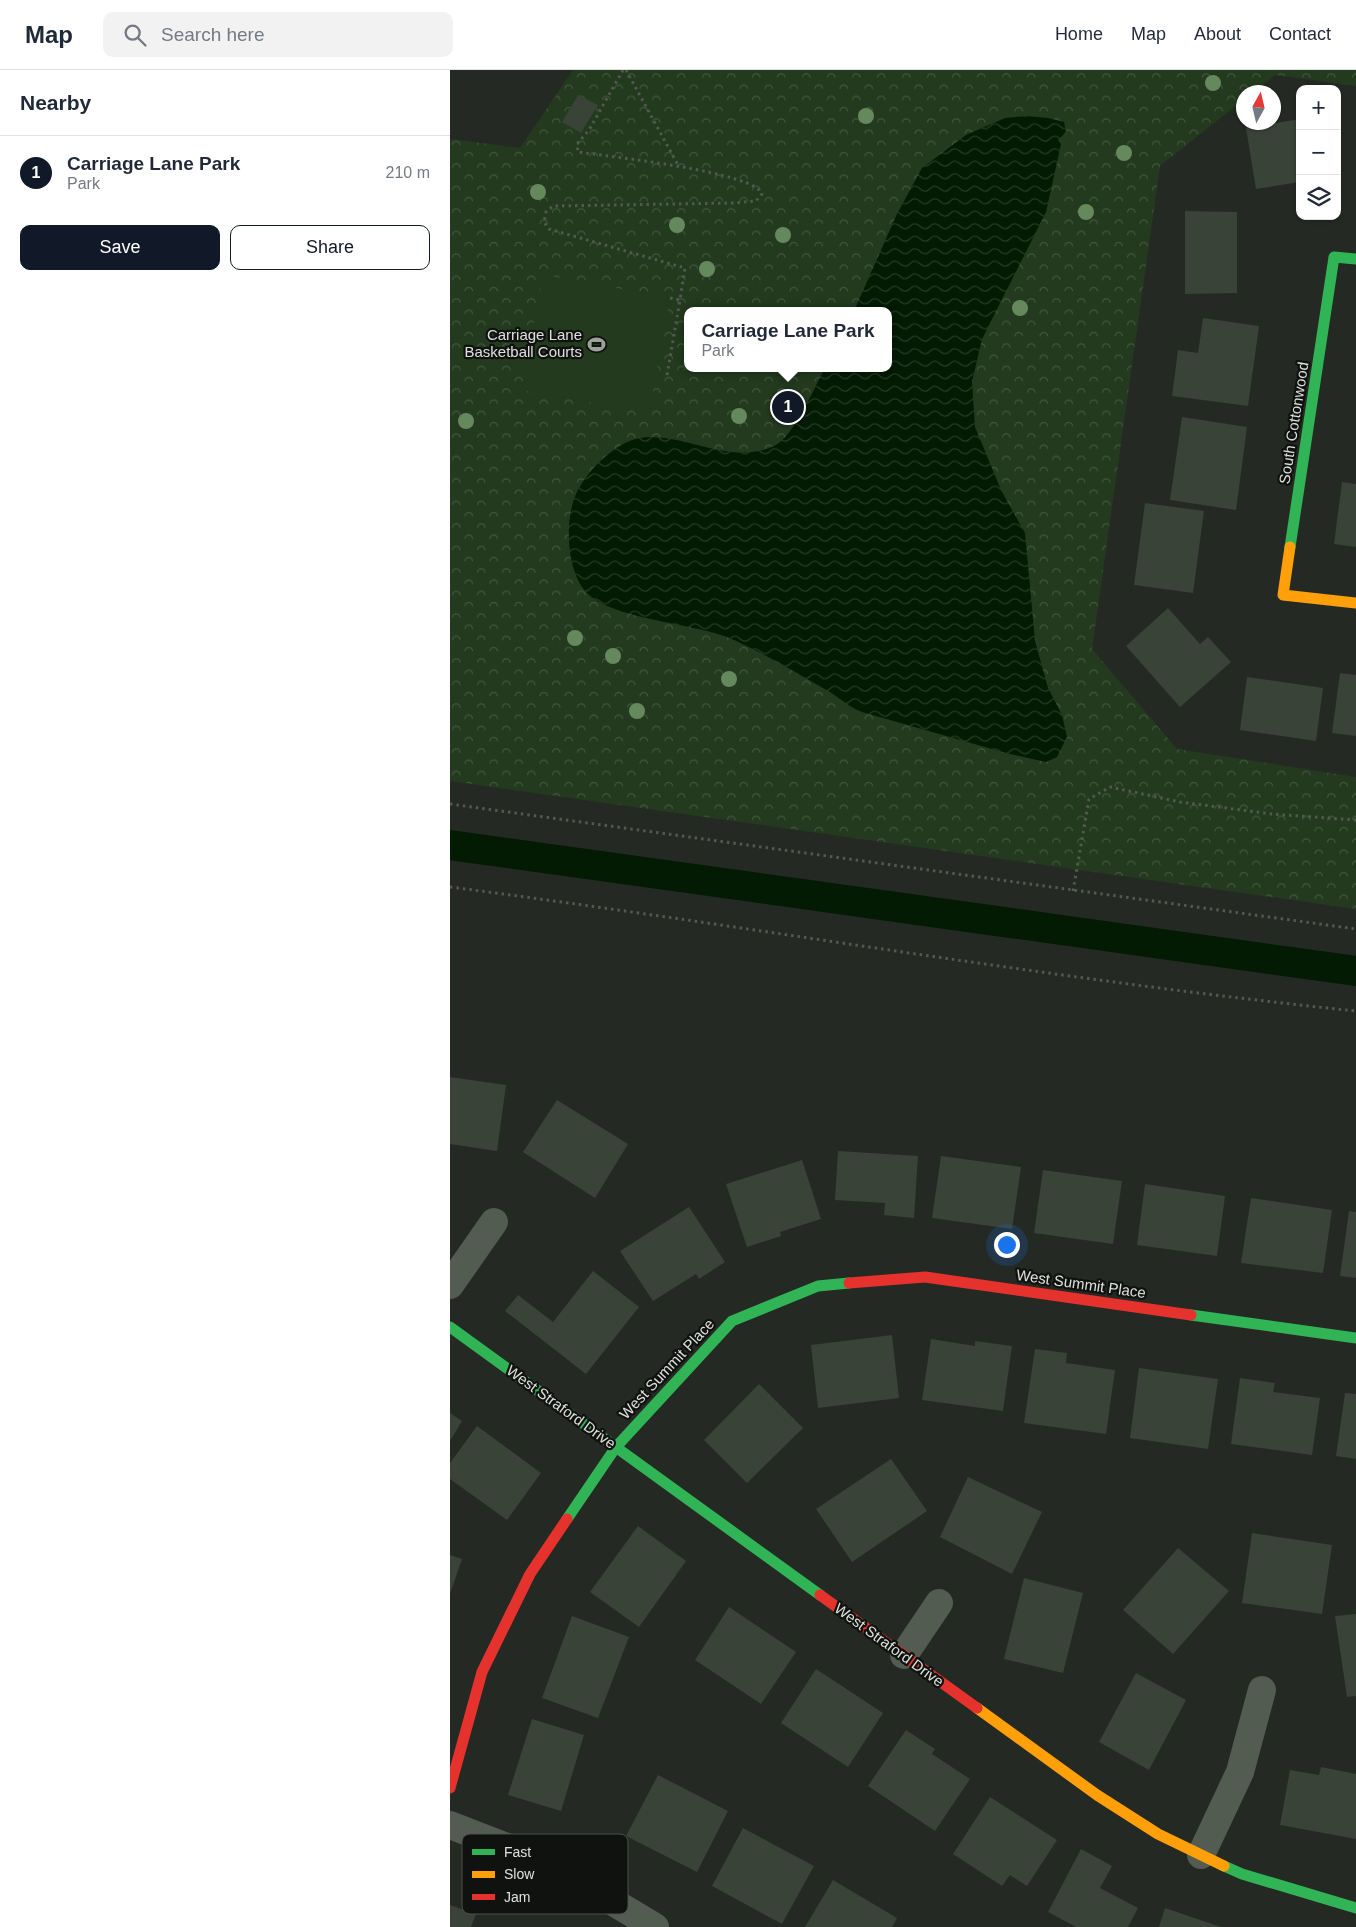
<!DOCTYPE html>
<meta charset="utf-8">
<style>
body{margin:0;font-family:Arial,sans-serif;background:#f2f2f3;color:#1f2937}
.controls{position:absolute;right:15px;top:15px;display:grid;overflow:hidden;border-radius:10px;box-shadow:0 1px 4px #0004}
.controls button{width:45px;height:45px;display:grid;place-items:center;padding:0;border:0;border-bottom:1px solid #e0e1e3;background:#fff;color:#1f2937;font:25px sans-serif}
.compass{position:absolute;left:786px;top:15px;width:45px;height:45px;border-radius:50%;background:#fff;box-shadow:0 1px 4px #0004;rotate:8deg}
.you{position:absolute;left:556px;top:1174px;width:18px;height:18px;margin:-12px;border:4px solid #fff;border-radius:50%;background:#1a73e8;box-shadow:0 0 0 8px #1a73e833}
.badge{display:grid;place-items:center;width:32px;height:32px;border-radius:50%;background:#111827;color:#fff;font-size:16px;font-weight:700}
.pin{position:absolute;translate:-50% -50%;border:2px solid #fff;box-shadow:0 1px 5px #0006}
.popup{position:absolute;left:234px;top:237px;width:208px;height:65px;box-sizing:border-box;display:grid;place-content:center;border-radius:10px;background:#fff;filter:drop-shadow(0 1px 4px #0005);font-size:16px;white-space:nowrap;color:#747a83}
.popup b{font-size:19px;color:#1f2937}
.popup::after{content:'';position:absolute;left:50%;top:100%;margin-left:-10px;border:10px solid transparent;border-top-color:#fff}
.list{margin:0;padding:0;list-style:none}
h2{display:flex;justify-content:space-between;align-items:center;height:65px;margin:0;padding:0 20px;font-size:21px}
h2 small{font-size:16px;font-weight:400;color:#747a83}
.list li{display:grid;grid-template-columns:32px 1fr auto;gap:15px;align-items:center;box-sizing:border-box;height:75px;padding:0 20px;border-top:1px solid #e0e1e3}
.list b{display:block;font-size:19px;white-space:nowrap}
.list p{margin:0;font-size:16px;white-space:nowrap;color:#747a83}
.list em{font-size:16px;font-style:normal;color:#747a83}
.actions{display:flex;gap:10px;padding:15px 20px}
.actions a{flex:1;padding:11px 0;border:1px solid #111827;border-radius:10px;text-align:center;font-size:18px;color:#111827}
.actions .main{background:#111827;color:#fff}
.icon{flex:none;width:28px;height:28px;fill:none;stroke:currentColor;stroke-width:2;stroke-linecap:round;stroke-linejoin:round}
.map{position:relative;flex:none;width:906px;height:1857px;overflow:hidden}
header{display:flex;align-items:center;gap:30px;box-sizing:border-box;height:70px;padding:0 25px;background:#fff;border-bottom:1px solid #e0e1e3}
header strong{font-size:24px}
nav{display:flex;gap:28px;margin-inline-start:auto;font-size:18px}
.search{width:350px;height:45px;background:#f2f2f3;display:flex;align-items:center;gap:12px;box-sizing:border-box;padding:0 18px;border-radius:10px;color:#747a83;font-size:19px}
main{display:flex}
aside{flex:1;background:#fff}
.map>svg:first-child{display:block}
.forest{fill:url(#forest-crowns);fill-rule:evenodd}
.garden{fill:#233a1f}
.water{fill:url(#water-waves)}
.lines{fill:none;stroke-linecap:round;stroke-linejoin:round}
.canal{stroke:#031a03;stroke-width:30}
.building{fill:#394337}
.path{stroke:#525950;stroke-width:3;stroke-dasharray:2.5 4;stroke-linecap:butt}
.street{stroke:#525c50;stroke-width:28}
.fast{stroke:#30b455;stroke-width:11}
.slow{stroke:#ff9f0a;stroke-width:11}
.jam{stroke:#e5322d;stroke-width:11}
.tree{fill:#65895d}
.labels{text-anchor:middle;stroke-width:4.5;stroke-linejoin:round;paint-order:stroke}
.poi-label{font-size:15px;fill:#dee1dd;stroke:#0f120f;text-anchor:end}
.street-label{font-size:15px;fill:#dee1dd;stroke:#0f120f}
.key{fill:#0f120f;stroke:#4d504d;stroke-width:1}
.key-label{font-size:14px;fill:#dee1dd}
</style>
<header>
<strong>Map</strong>
<div class="search"><svg class="icon" aria-label="search" viewBox="0 0 24 24"><circle cx="10" cy="10" r="6"/><path d="M15 15l6 6"/></svg>Search here</div>
<nav><a>Home</a><a>Map</a><a>About</a><a>Contact</a></nav>
</header>
<main>
<aside>
<h2>Nearby<small></small></h2>
<ul class="list">
<li><span class="badge">1</span><div><b>Carriage Lane Park</b><p>Park</p></div><em>210 m</em></li>
</ul>
<div class="actions"><a class="main">Save</a><a>Share</a></div>
</aside>
<div class="map">
<svg width="906" height="1857" viewBox="0 0 906 1857">
<defs>
<pattern id="forest-crowns" width="20" height="18" patternUnits="userSpaceOnUse" patternTransform="scale(1.25)"><rect width="20" height="18" fill="#233a1f"/><path d="M2 6a3 3 0 1 1 6 0M12 15a3 3 0 1 1 6 0" fill="none" stroke="#42563f"/></pattern>
<pattern id="water-waves" width="16" height="10" patternUnits="userSpaceOnUse" patternTransform="scale(1.25)"><rect width="16" height="10" fill="#031a03"/><path d="M0 5q4-4 8 0t8 0" fill="none" stroke="#273b27"/></pattern>
</defs>
<rect width="100%" height="100%" fill="#252924"/>
<path class="forest" d="M 123,0 L 906,0 L 906,16 L 825,5 L 803,22 L 794,22 L 793,30 L 710,96 L 642,579 L 727,679 L 906,707 L 906,839 L 0,711 L 0,69 L 70,78 ZM 238,241 L 438,241 L 438,298 L 238,298 Z"/>
<path class="garden" d="M 93,205 L 220,228 L 199,343 L 72,320 Z"/>
<path class="water" d="M 576,46 L 598,48 L 614,52 L 616,62 L 608,70 L 611,74 L 596,142 L 532,269 L 522,312 L 525,357 L 551,420 L 575,463 L 585,571 L 598,618 L 612,645 L 617,667 L 607,687 L 596,692 L 556,683 L 412,642 C 399,637 391,629 380,622 C 347,603 312,582 277,567 C 240,553 163,549 137,523 C 116,502 114,448 127,422 C 137,402 157,382 177,372 C 219,352 276,399 324,376 C 344,367 364,318 375,298 L 438,298 L 438,241 L 404,241 L 447,144 L 472,98 L 516,65 L 555,48 Z"/>
<g class="lines">
<path class="canal" d="M 0,775 L 906,901"/>
</g>
<path class="building" d="M 128,25 L 148,35 L 131,63 L 112,52 Z
M 850,49 L 850,112 L 806,119 L 796,58 Z
M 735,141 L 787,142 L 787,223 L 735,224 Z
M 753,248 L 809,256 L 798,336 L 722,326 L 728,280 L 748,283 Z
M 732,347 L 797,357 L 786,440 L 720,430 Z
M 892,412 L 906,414 L 906,477 L 884,474 Z
M 695,433 L 754,441 L 743,523 L 684,515 Z
M 718,538 L 750,574 L 758,567 L 781,592 L 730,637 L 676,576 Z
M 890,603 L 906,605 L 906,666 L 882,663 Z
M 797,607 L 873,618 L 866,671 L 790,660 Z
M 0,1007 L 56,1015 L 47,1081 L 0,1074 Z
M 107,1030 L 178,1074 L 145,1128 L 73,1082 Z
M 388,1081 L 468,1086 L 464,1148 L 434,1145 L 435,1133 L 385,1130 Z
M 491,1086 L 571,1097 L 562,1159 L 482,1148 Z
M 352,1090 L 371,1149 L 330,1162 L 331,1166 L 297,1177 L 276,1114 Z
M 593,1100 L 672,1111 L 663,1174 L 584,1163 Z
M 695,1114 L 775,1126 L 767,1186 L 687,1175 Z
M 801,1128 L 882,1140 L 873,1203 L 791,1193 Z
M 239,1137 L 275,1192 L 249,1209 L 246,1204 L 203,1231 L 170,1181 Z
M 899,1141 L 906,1142 L 906,1208 L 890,1206 Z
M 143,1201 L 189,1237 L 136,1304 L 55,1241 L 68,1225 L 103,1252 Z
M 442,1265 L 449,1328 L 368,1338 L 361,1275 Z
M 481,1269 L 525,1276 L 525,1271 L 562,1276 L 553,1341 L 472,1330 Z
M 585,1279 L 617,1283 L 616,1293 L 665,1300 L 656,1364 L 574,1353 Z
M 689,1298 L 768,1309 L 758,1379 L 680,1368 Z
M 790,1308 L 825,1313 L 823,1322 L 870,1328 L 862,1385 L 781,1374 Z
M 309,1314 L 353,1358 L 297,1413 L 254,1370 Z
M 895,1323 L 906,1324 L 906,1389 L 886,1386 Z
M 0,1343 L 12,1351 L 0,1371 Z
M 27,1356 L 91,1403 L 57,1450 L 0,1409 L 0,1393 Z
M 441,1389 L 477,1441 L 402,1492 L 366,1439 Z
M 518,1407 L 592,1442 L 562,1504 L 490,1467 Z
M 188,1456 L 236,1491 L 189,1557 L 140,1522 Z
M 802,1463 L 882,1475 L 872,1544 L 792,1533 Z
M 728,1478 L 779,1521 L 723,1584 L 673,1540 Z
M 0,1485 L 12,1489 L 0,1524 Z
M 574,1508 L 633,1523 L 613,1603 L 554,1589 Z
M 279,1537 L 346,1582 L 311,1634 L 245,1590 Z
M 906,1544 L 906,1626 L 897,1627 L 885,1546 Z
M 122,1546 L 179,1567 L 148,1648 L 92,1628 Z
M 366,1599 L 433,1643 L 398,1697 L 331,1653 Z
M 686,1603 L 736,1630 L 699,1700 L 649,1672 Z
M 82,1649 L 134,1665 L 111,1741 L 58,1725 Z
M 456,1660 L 485,1679 L 482,1684 L 520,1709 L 485,1761 L 418,1716 Z
M 871,1697 L 906,1704 L 906,1769 L 830,1755 L 840,1700 L 869,1705 Z
M 208,1705 L 278,1741 L 247,1802 L 176,1766 Z
M 540,1727 L 607,1770 L 577,1816 L 560,1805 L 552,1816 L 503,1784 Z
M 293,1758 L 364,1796 L 332,1854 L 262,1816 Z
M 631,1779 L 662,1796 L 650,1818 L 688,1838 L 678,1857 L 626,1857 L 598,1842 Z
M 383,1810 L 447,1848 L 442,1857 L 355,1857 Z
M 0,1835 L 26,1844 L 21,1857 L 0,1857 Z
M 715,1838 L 771,1857 L 709,1857 Z"/>
<g class="lines">
<path class="path" d="M 173,0 L 139,60 L 127,74 L 128,82 C 155,86 306,102 312,124 L 306,131 L 284,133 L 103,136 L 96,142 L 94,152 L 99,159 L 235,198 L 230,230 L 220,228
M 176,0 L 228,95
M 217,305 L 230,230
M 0,734 L 906,859
M 0,817 C 302,856 603,910 906,941
M 623,821 L 639,729 L 660,717 L 730,732 L 822,744 L 906,750"/>
<path class="street" d="M 0,1215 L 44,1152
M 454,1585 L 489,1533
M 0,1755 L 100,1794 L 205,1857
M 751,1785 L 790,1702 L 812,1620"/>
<path class="fast" d="M 840,477 L 884,187 L 906,189
M 741,1245 L 906,1268
M 0,1257 L 370,1525
M 117,1449 L 166,1377 L 282,1251 L 368,1216 L 399,1213
M 774,1796 L 792,1804 L 906,1838"/>
<path class="slow" d="M 840,477 L 833,525 L 906,533
M 527,1638 L 647,1725 L 708,1764 L 774,1796"/>
<path class="jam" d="M 399,1213 L 475,1207 L 741,1245
M 370,1525 L 527,1638
M 0,1718 L 32,1602 L 80,1504 L 117,1449"/>
</g>
<g class="tree">
<circle cx="763" cy="13" r="8"/>
<circle cx="416" cy="46" r="8"/>
<circle cx="674" cy="83" r="8"/>
<circle cx="88" cy="122" r="8"/>
<circle cx="636" cy="142" r="8"/>
<circle cx="227" cy="155" r="8"/>
<circle cx="333" cy="165" r="8"/>
<circle cx="257" cy="199" r="8"/>
<circle cx="570" cy="238" r="8"/>
<circle cx="289" cy="346" r="8"/>
<circle cx="16" cy="351" r="8"/>
<circle cx="125" cy="568" r="8"/>
<circle cx="163" cy="586" r="8"/>
<circle cx="279" cy="609" r="8"/>
<circle cx="187" cy="641" r="8"/>
</g>
<defs>
<symbol id="stadium-bare" viewBox="-9 -9 18 18"><path d="M0-5a6.5 5 0 1 0 0 10a6.5 5 0 1 0 0-10ZM-3.5-1.8h7v3.6h-7Z" fill="#9da19c" stroke="#0f120f" stroke-width="2.5" paint-order="stroke"/></symbol>
</defs>
<g fill-rule="evenodd">
<use href="#stadium-bare" x="134" y="262" width="25" height="25"/>
</g>
<g class="labels">
<g class="poi-label">
<text x="132" y="270">Carriage Lane<tspan x="132" dy="17">Basketball Courts</tspan></text>
</g>
<g class="street-label">
<text transform="translate(844 353) rotate(-81)" y="5">South Cottonwood</text>
<text transform="translate(631 1214) rotate(8)" y="5">West Summit Place</text>
<text transform="translate(217 1299) rotate(-47)" y="5">West Summit Place</text>
<text transform="translate(111 1337) rotate(36)" y="5">West Straford Drive</text>
<text transform="translate(439 1575) rotate(36)" y="5">West Straford Drive</text>
</g>
</g>
<rect x="12" y="1764" width="166" height="80" rx="8" class="key"/>
<rect x="22" y="1779" width="23" height="6" fill="#30b455"/>
<rect x="22" y="1801" width="23" height="7" fill="#ff9f0a"/>
<rect x="22" y="1824" width="23" height="6" fill="#e5322d"/>
<g class="key-label">
<text x="54" y="1787">Fast</text>
<text x="54" y="1809">Slow</text>
<text x="54" y="1832">Jam</text>
</g>
</svg>
<div class="controls">
<button>+</button>
<button>−</button>
<button><svg class="icon" aria-label="layers" viewBox="0 0 24 24"><path d="M12 4l9 5-9 5-9-5zM3 14l9 5 9-5"/></svg></button>
</div>
<svg class="compass" viewBox="-18 -18 36 36"><path d="M0-13l5 13h-10z" fill="#e53935"/><path d="M0 13l5-13h-10z" fill="#747a83"/></svg>
<div class="you"></div>
<div class="pin badge" style="left:338px;top:337px">1</div>
<div class="popup"><b>Carriage Lane Park</b>Park</div>
</div>
</main>
